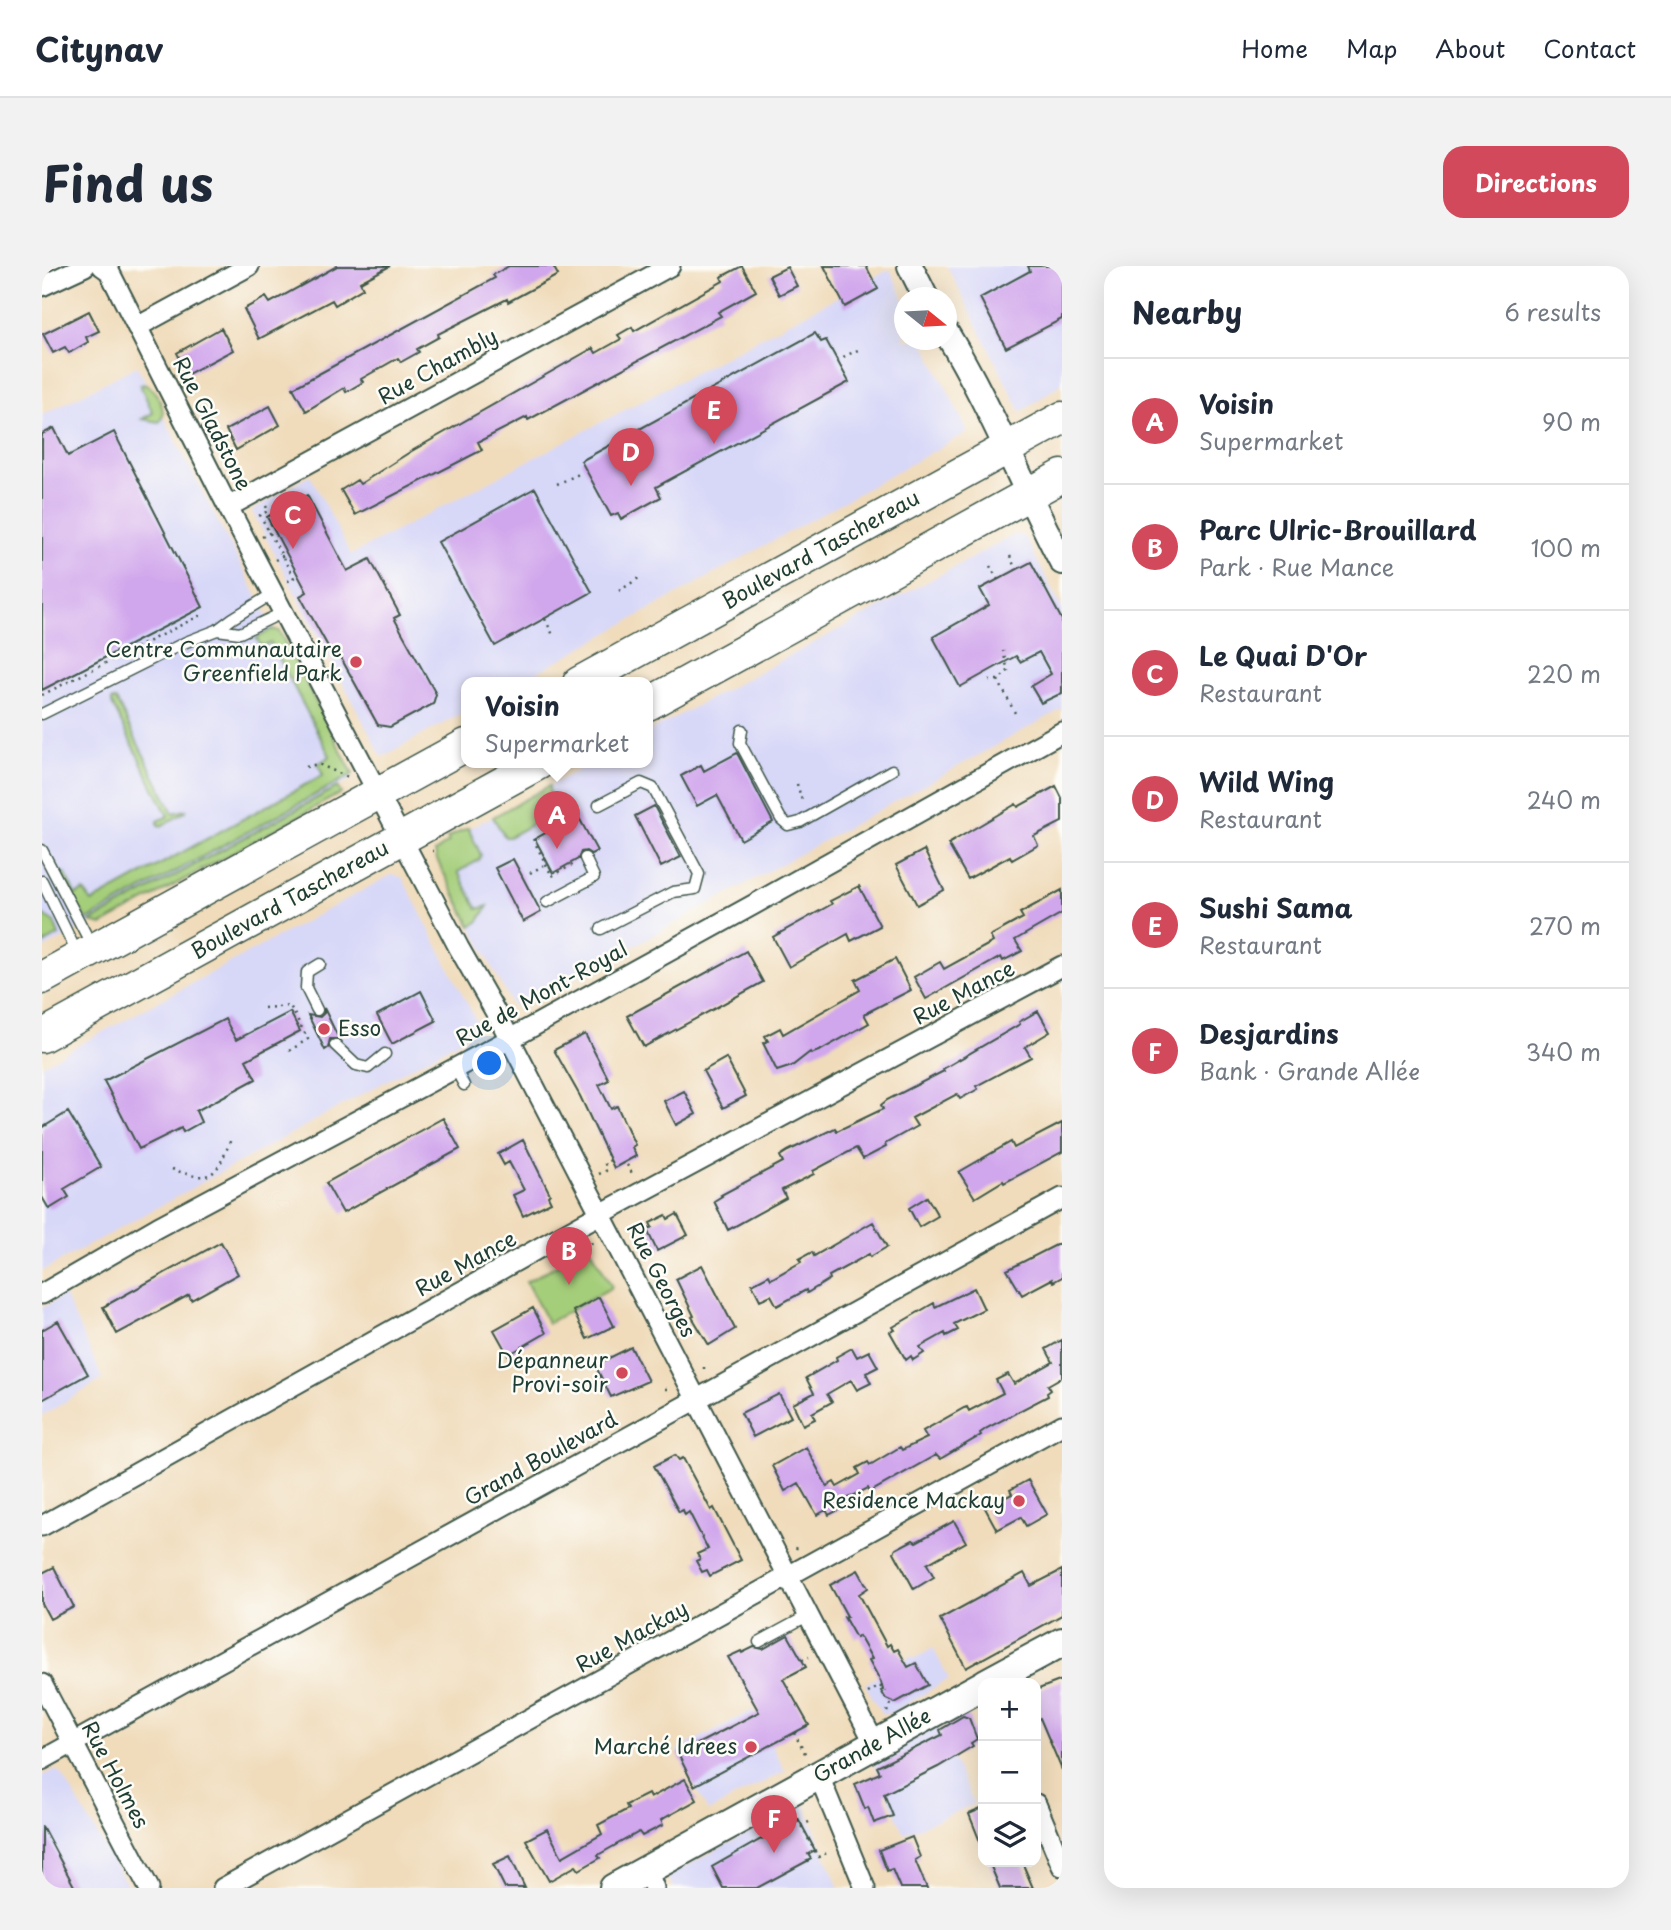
<!DOCTYPE html>
<meta charset="utf-8">
<style>
body{margin:0;font-family:"Playpen Sans",sans-serif;background:#f2f2f3;color:#1f2937}
.controls{position:absolute;right:21px;bottom:21px;display:grid;overflow:hidden;border-radius:14px;box-shadow:0 7px 28px #0002}
.controls button{width:63px;height:63px;display:grid;place-items:center;padding:0;border:0;border-bottom:2px solid #e0e1e3;background:#fff;color:#1f2937;font:35px sans-serif}
.compass{position:absolute;left:852px;top:21px;width:63px;height:63px;border-radius:50%;background:#fff;box-shadow:0 7px 28px #0002;rotate:108deg}
.you{position:absolute;left:448px;top:798px;width:24px;height:24px;margin:-18px;border:5px solid #fff;border-radius:50%;background:#1a73e8;box-shadow:0 0 0 10px #1a73e833}
.badge{display:grid;place-items:center;width:46px;height:46px;border-radius:50%;background:#d1495b;color:#fff;font-size:23px;font-weight:700}
.pin{position:absolute;translate:-50% -58px;filter:drop-shadow(0 2px 4px #0008)}
.pin::after{content:'';position:absolute;top:37px;width:24px;height:21px;background:inherit;clip-path:polygon(0 0,100% 0,50% 100%)}
.popup{position:absolute;left:419px;top:411px;width:192px;height:91px;box-sizing:border-box;display:grid;place-content:center;border-radius:14px;background:#fff;filter:drop-shadow(0 2px 5px #0005);font-size:23px;white-space:nowrap;color:#747a83}
.popup b{font-size:26px;color:#1f2937}
.popup::after{content:'';position:absolute;left:50%;top:100%;margin-left:-14px;border:14px solid transparent;border-top-color:#fff}
.list{margin:0;padding:0;list-style:none}
h2{display:flex;justify-content:space-between;align-items:center;height:91px;margin:0;padding:0 28px;font-size:30px}
h2 small{font-size:23px;font-weight:400;color:#747a83}
.list li{display:grid;grid-template-columns:46px 1fr auto;gap:21px;align-items:center;box-sizing:border-box;height:126px;padding:0 28px;border-top:2px solid #e0e1e3}
.list b{display:block;font-size:26px;white-space:nowrap}
.list p{margin:0;font-size:23px;white-space:nowrap;color:#747a83}
.list em{font-size:23px;font-style:normal;color:#747a83}
.icon{flex:none;width:38px;height:38px;fill:none;stroke:currentColor;stroke-width:2;stroke-linecap:round;stroke-linejoin:round}
.map{position:relative;flex:none;width:1020px;height:1622px;overflow:hidden;border-radius:21px}
header{display:flex;align-items:center;gap:42px;box-sizing:border-box;height:98px;padding:0 35px;background:#fff;border-bottom:2px solid #e0e1e3}
header strong{font-size:33px}
nav{display:flex;gap:38px;margin-inline-start:auto;font-size:24px}
.intro{display:flex;align-items:center;justify-content:space-between;box-sizing:border-box;height:168px;padding:0 42px}
h1{margin:0;font-size:49px}
.button{padding:18px 32px;border-radius:21px;background:#d1495b;color:#fff;font-size:24px;font-weight:700}
main{display:flex;gap:42px;padding:0 42px}
aside{flex:1;background:#fff;border-radius:21px;box-shadow:0 7px 28px #0002}
.map>svg:first-child{display:block}
.built{fill:#d7d7f8}
.green{fill:#a5ce7a;stroke:#628657;stroke-width:2}
.building{fill:#d0a6ec}
.lines{fill:none;stroke-linecap:round;stroke-linejoin:round}
.service-casing{stroke:#3e5548;stroke-width:13}
.minor-casing{stroke:#3e5548;stroke-width:23}
.tertiary-casing{stroke:#3e5548;stroke-width:28}
.secondary-casing{stroke:#3e5548;stroke-width:32}
.primary-casing{stroke:#3e5548;stroke-width:35}
.path{stroke:#3e5548;stroke-width:2.5;stroke-dasharray:2 5;stroke-linecap:butt}
.service{stroke:#fff;stroke-width:10}
.minor{stroke:#fff;stroke-width:19}
.tertiary{stroke:#fff;stroke-width:24}
.secondary{stroke:#fff;stroke-width:28}
.primary{stroke:#fff;stroke-width:32}
.poi-dot{fill:#d1495b;stroke:#fdfcf7;stroke-width:2.5}
.labels{text-anchor:middle;stroke-width:5;stroke-linejoin:round;paint-order:stroke}
.street-label{font-size:21px;fill:#1f3d34;stroke:#fdfcf7}
.poi-label{font-size:21px;fill:#1f3d34;stroke:#fdfcf7;text-anchor:end}
</style>
<header>
<strong>Citynav</strong>
<nav><a>Home</a><a>Map</a><a>About</a><a>Contact</a></nav>
</header>
<div class="intro"><h1>Find us</h1><a class="button">Directions</a></div>
<main>
<div class="map">
<svg width="1020" height="1622" viewBox="0 0 1020 1622">
<rect width="100%" height="100%" fill="#fdfcf7"/>
<filter id="ink" filterUnits="userSpaceOnUse"><feTurbulence type="fractalNoise" baseFrequency=".0143" numOctaves="2"/><feDisplacementMap in="SourceGraphic" scale="14" xChannelSelector="R" yChannelSelector="G"/><feConvolveMatrix kernelMatrix="1 2 1 2 8 2 1 2 1" color-interpolation-filters="sRGB"/></filter>
<filter id="wash" filterUnits="userSpaceOnUse"><feTurbulence type="fractalNoise" baseFrequency=".00686" numOctaves="4" result="noise"/><feDisplacementMap in="SourceGraphic" scale="28" xChannelSelector="R" yChannelSelector="G"/><feGaussianBlur stdDeviation="1.57" result="paint"/><feColorMatrix in="noise" values="0 0 0 0 0 0 0 0 0 0 0 0 0 0 0 0 0 1.4 0 .05"/><feComposite in="paint" operator="in"/></filter>
<g filter="url(#wash)">
<rect width="100%" height="100%" fill="#f0dcbb"/>
<path class="built" d="M 905,0 L 1020,0 L 1020,117 L 979,146 Z
M 848,3 L 862,34 L 862,74 L 881,74 L 926,166 L 476,417 L 424,417 L 424,445 L 340,491 L 210,245 L 268,209 L 309,289 Z
M 95,100 L 310,513 L 0,684 L 0,149 Z
M 974,268 L 983,271 L 1020,343 L 1020,443 L 479,742 L 470,739 L 395,594 L 393,586 L 407,576 L 405,572 L 451,551 L 549,497 L 606,497 L 606,466 Z
M 349,609 L 360,611 L 436,758 L 433,766 L 0,1005 L 0,799 Z
M 22,1029 L 61,1113 L 0,1150 L 0,1042 Z
M 891,1382 L 907,1413 L 848,1448 L 839,1447 L 823,1418 L 870,1390 L 873,1393 Z
M 711,1444 L 743,1505 L 666,1546 L 635,1484 Z
M 895,1460 L 932,1538 L 862,1568 L 831,1495 Z
M 12,1504 L 19,1507 L 87,1622 L 0,1622 L 0,1510 Z
M 762,1537 L 797,1622 L 631,1622 L 626,1610 Z"/>
<path class="green" d="M 104,118 C 115,125 127,146 117,156 L 100,153 L 111,147 L 98,119 Z
M 230,363 L 237,365 L 311,508 L 45,654 L 18,610 L 19,607 L 23,607 L 33,629 L 42,625 L 50,636 L 281,509 L 276,498 L 288,490 L 229,377 L 220,380 L 214,373 Z
M 70,434 L 74,434 L 131,547 L 144,544 L 143,546 L 119,560 L 116,559 L 116,555 L 126,550 L 70,438 Z
M 507,520 L 509,548 L 467,571 L 463,571 L 451,551 Z
M 295,521 L 299,527 L 60,659 L 48,656 Z
M 426,562 L 439,589 L 437,594 L 416,606 L 436,643 L 446,640 L 437,655 L 429,660 L 395,594 L 393,586 L 407,576 L 405,572 Z
M 0,648 L 12,656 L 17,669 L 0,679 Z
M 548,981 L 570,1021 L 506,1057 L 484,1016 Z"/>
<g id="blocks">
<path class="building" d="M 295,0 L 348,0 L 318,16 L 321,22 L 293,39 L 290,34 L 217,73 L 202,43 L 224,31 L 228,37 Z
M 467,0 L 511,0 L 516,9 L 466,36 L 465,33 L 396,68 L 397,71 L 375,83 L 377,86 L 359,96 L 356,92 L 319,113 L 321,116 L 304,126 L 302,122 L 264,145 L 251,122 L 453,12 L 451,9 Z
M 700,0 L 714,25 L 676,46 L 679,50 L 486,154 L 485,151 L 436,176 L 440,184 L 313,249 L 299,224 L 315,214 L 318,218 L 368,186 L 551,82 L 554,87 L 579,73 L 576,69 L 590,61 L 592,65 L 681,15 L 679,11 Z
M 782,0 L 824,0 L 836,23 L 803,41 Z
M 986,0 L 1020,0 L 1020,53 L 964,82 L 938,32 L 988,5 Z
M 745,1 L 755,20 L 737,29 L 727,10 Z
M 47,45 L 57,65 L 44,71 L 46,76 L 27,87 L 23,81 L 11,87 L 1,68 Z
M 179,62 L 191,84 L 146,108 L 135,87 Z
M 773,67 L 779,76 L 784,74 L 807,116 L 614,221 L 619,231 L 579,253 L 576,247 L 569,250 L 539,195 Z
M 228,140 L 238,159 L 194,184 L 184,164 Z
M 12,162 L 26,190 L 72,166 L 161,341 L 0,424 L 0,168 Z
M 493,222 L 550,326 L 453,380 L 396,276 Z
M 265,229 L 305,305 L 328,293 L 358,349 L 352,352 L 394,428 L 391,438 L 348,461 L 336,459 L 294,383 L 289,386 L 258,330 L 265,326 L 225,251 Z
M 989,296 L 1020,354 L 1020,427 L 999,437 L 989,420 L 1009,408 L 997,386 L 978,396 L 974,390 L 918,421 L 891,371 L 947,339 L 938,323 Z
M 695,487 L 731,556 L 699,574 L 675,529 L 655,540 L 639,510 L 659,499 L 662,505 Z
M 1014,520 L 1020,532 L 1020,556 L 992,570 L 996,579 L 970,594 L 968,590 L 926,613 L 906,578 L 974,538 L 976,541 Z
M 612,540 L 639,591 L 619,601 L 593,550 Z
M 535,548 L 555,585 L 549,588 L 544,585 L 539,586 L 536,593 L 511,607 L 493,573 L 518,559 L 528,560 L 531,557 L 530,550 Z
M 882,584 L 902,624 L 875,639 L 854,599 Z
M 471,593 L 499,646 L 481,656 L 453,602 Z
M 817,620 L 838,660 L 809,675 L 806,668 L 747,701 L 731,671 L 790,638 L 788,635 Z
M 1020,624 L 1020,647 L 973,674 L 980,685 L 961,695 L 959,691 L 884,733 L 872,711 L 898,696 L 902,703 L 951,676 L 948,670 L 981,652 L 978,647 Z
M 704,685 L 721,716 L 602,781 L 585,750 Z
M 853,693 L 869,724 L 822,748 L 827,757 L 779,784 L 769,788 L 768,786 L 750,800 L 735,805 L 721,777 L 726,775 L 723,770 L 738,762 L 741,768 L 818,724 L 813,714 Z
M 379,725 L 394,755 L 350,778 L 335,749 Z
M 282,742 L 297,773 L 288,773 L 286,782 L 283,784 L 266,749 L 278,751 L 282,747 Z
M 996,745 L 1008,766 L 983,781 L 989,791 L 934,820 L 936,823 L 918,833 L 915,828 L 870,852 L 875,860 L 843,878 L 844,881 L 821,893 L 814,882 L 771,905 L 772,908 L 740,924 L 744,932 L 686,964 L 672,935 L 680,930 L 679,929 L 741,896 L 738,890 L 746,885 L 793,862 L 795,865 L 841,843 L 839,839 L 845,834 L 902,805 L 901,803 L 978,758 L 977,756 Z
M 248,746 L 258,765 L 204,794 L 214,813 L 154,845 L 159,856 L 141,866 L 139,862 L 97,883 L 62,815 L 183,753 L 194,774 Z
M 543,768 L 567,814 L 557,819 L 569,843 L 575,840 L 593,879 L 590,881 L 594,890 L 572,902 L 538,830 L 512,784 Z
M 684,792 L 704,830 L 681,842 L 661,805 Z
M 642,825 L 654,848 L 634,859 L 622,835 Z
M 26,846 L 59,901 L 22,923 L 27,931 L 7,943 L 0,931 L 0,862 Z
M 401,852 L 418,883 L 301,947 L 284,917 Z
M 1020,857 L 1020,886 L 962,917 L 961,915 L 933,932 L 917,906 L 969,876 L 972,882 Z
M 481,874 L 508,928 L 506,930 L 509,936 L 481,950 L 471,929 L 482,924 L 467,896 L 462,899 L 456,888 Z
M 885,931 L 896,950 L 877,961 L 867,942 Z
M 635,948 L 646,969 L 615,985 L 605,964 L 610,961 L 608,957 L 624,949 L 626,953 Z
M 831,956 L 845,981 L 828,991 L 827,988 L 787,1010 L 788,1013 L 765,1027 L 764,1024 L 735,1040 L 729,1029 L 718,1034 L 710,1018 L 727,1009 L 729,1013 L 759,996 L 757,993 L 770,986 L 772,990 Z
M 179,976 L 196,1008 L 149,1034 L 147,1029 L 75,1068 L 61,1041 Z
M 1020,976 L 1020,1011 L 1011,1016 L 1010,1013 L 980,1029 L 965,1004 Z
M 660,999 L 693,1063 L 667,1079 L 650,1051 L 652,1050 L 634,1013 Z
M 932,1022 L 942,1043 L 912,1058 L 916,1064 L 904,1070 L 903,1067 L 878,1081 L 882,1087 L 871,1094 L 869,1090 L 864,1094 L 848,1066 L 853,1064 L 851,1061 L 892,1037 L 893,1041 Z
M 557,1031 L 572,1060 L 545,1073 L 531,1045 Z
M 491,1042 L 504,1067 L 466,1089 L 452,1064 Z
M 16,1055 L 46,1108 L 0,1134 L 0,1064 Z
M 1020,1074 L 1020,1111 L 1006,1119 L 1009,1124 L 1005,1127 L 1006,1130 L 945,1162 L 938,1167 L 939,1169 L 898,1193 L 894,1189 L 828,1226 L 826,1222 L 803,1234 L 806,1239 L 787,1249 L 784,1244 L 775,1249 L 757,1217 L 743,1225 L 730,1200 L 764,1181 L 785,1220 L 792,1216 L 795,1221 L 818,1208 L 815,1202 L 826,1196 L 828,1199 L 858,1181 L 860,1184 L 885,1172 L 881,1165 L 922,1142 L 925,1141 L 927,1145 L 961,1127 L 954,1114 L 966,1108 L 972,1118 L 1011,1096 L 1004,1083 Z
M 589,1081 L 606,1115 L 569,1131 L 553,1099 Z
M 810,1082 L 815,1091 L 827,1085 L 836,1101 L 824,1107 L 829,1117 L 815,1124 L 809,1114 L 785,1128 L 790,1136 L 770,1147 L 773,1153 L 761,1159 L 751,1138 L 772,1127 L 764,1112 L 795,1094 L 794,1091 Z
M 737,1128 L 749,1151 L 711,1171 L 699,1147 Z
M 633,1189 L 637,1194 L 641,1192 L 669,1244 L 672,1242 L 699,1294 L 668,1310 L 665,1304 L 660,1306 L 654,1295 L 658,1293 L 655,1288 L 666,1283 L 647,1246 L 643,1249 L 641,1244 L 637,1246 L 612,1200 Z
M 986,1214 L 1005,1248 L 984,1260 L 979,1251 L 955,1264 L 943,1242 L 970,1228 L 968,1224 Z
M 912,1255 L 924,1276 L 885,1298 L 892,1311 L 872,1323 L 852,1286 L 854,1283 L 871,1274 L 874,1276 Z
M 12,1301 L 32,1341 L 8,1353 L 0,1338 L 0,1307 Z
M 816,1304 L 826,1322 L 817,1328 L 845,1380 L 848,1378 L 852,1385 L 856,1383 L 866,1401 L 874,1397 L 886,1419 L 853,1437 L 844,1433 L 839,1425 L 841,1424 L 839,1416 L 827,1394 L 830,1393 L 817,1370 L 814,1372 L 802,1351 L 805,1350 L 788,1319 Z
M 1020,1304 L 1020,1349 L 924,1402 L 898,1353 L 982,1307 L 989,1320 Z
M 746,1369 L 764,1401 L 741,1413 L 767,1459 L 652,1520 L 636,1488 L 717,1446 L 686,1391 L 699,1385 L 700,1387 L 712,1381 L 721,1383 Z
M 1020,1414 L 1020,1504 L 998,1452 L 994,1454 L 994,1424 Z
M 921,1450 L 927,1452 L 935,1473 L 929,1477 L 931,1480 L 896,1501 L 842,1528 L 851,1550 L 832,1557 L 826,1541 L 823,1543 L 813,1518 L 838,1507 L 835,1501 L 900,1469 L 898,1464 Z
M 643,1513 L 655,1534 L 619,1554 L 621,1559 L 600,1570 L 597,1566 L 556,1589 L 558,1592 L 537,1604 L 534,1600 L 507,1615 L 484,1574 L 505,1563 L 520,1591 L 560,1568 L 556,1559 L 586,1543 L 584,1539 L 606,1528 L 608,1532 Z
M 941,1542 L 941,1583 L 927,1548 Z
M 756,1552 L 773,1584 L 766,1588 L 769,1593 L 715,1622 L 681,1622 L 670,1601 Z
M 0,1560 L 33,1622 L 0,1622 Z
M 870,1571 L 878,1591 L 873,1594 L 885,1622 L 858,1622 L 850,1603 L 845,1605 L 837,1584 Z
M 468,1590 L 483,1622 L 463,1622 L 451,1598 Z
M 947,1596 L 980,1596 L 991,1622 L 958,1622 Z"/>
</g>
</g>
<g filter="url(#ink)">
<use href="#blocks" fill-opacity="0" stroke="#3e5548" stroke-width="2"/>
<g class="lines">
<defs>
<path id="service" d="M 175,364 L 198,367 L 242,346
M 0,448 L 144,376 L 175,364 L 191,352 L 232,327
M 700,464 L 698,477 L 739,553 L 746,559 L 758,556 L 850,504
M 514,539 L 524,554
M 557,539 L 599,517 L 611,522 L 657,608 L 653,623 L 631,626 L 559,663
M 0,584 L 50,680
M 0,615 L 35,687
M 505,636 L 552,611 L 543,592
M 275,744 L 264,722 L 265,706 L 278,698
M 293,779 L 314,799 L 326,802 L 343,788
M 413,802 L 422,819
M 717,1376 L 767,1349"/>
<path id="minor" d="M 60,0 L 67,5 L 186,241 L 417,682 L 458,754 L 833,1478
M 0,20 L 43,0
M 95,61 L 207,0
M 186,241 L 628,0
M 0,1028 L 116,961 L 468,773 L 711,639 L 1020,466
M 0,1260 L 540,958 L 1020,700
M 0,1418 L 107,1622
M 0,1494 L 1020,932
M 777,1510 L 823,1622
M 994,1538 L 1020,1600
M 605,1604 L 612,1622
M 181,1622 L 1020,1159"/>
<path id="tertiary" d="M 868,0 L 884,32
M 904,66 C 949,140 980,220 1020,296"/>
<path id="secondary" d="M 944,1417 L 1020,1376
M 572,1622 L 941,1419"/>
<path id="primary" d="M 537,417 L 1020,152
M 606,438 L 1020,210
M 0,712 L 424,479
M 0,770 L 497,497"/>
</defs>
<use href="#service" class="service-casing"/>
<use href="#minor" class="minor-casing"/>
<use href="#tertiary" class="tertiary-casing"/>
<use href="#secondary" class="secondary-casing"/>
<use href="#primary" class="primary-casing"/>
<path class="path" d="M 795,94 L 818,83
M 515,218 L 537,208
M 224,240 L 226,245 L 218,249 L 252,312 L 244,316
M 220,271 L 232,264
M 968,290 L 974,304
M 233,294 L 244,288
M 948,300 L 956,314
M 577,325 L 600,310
M 503,353 L 511,369
M 947,414 L 956,414 L 966,405 L 961,385
M 956,414 L 973,447
M 0,429 L 161,348
M 264,501 L 276,498 L 308,512
M 755,518 L 761,538
M 491,573 L 510,610 L 532,598
M 390,585 L 391,585
M 488,607 L 504,598
M 222,742 L 248,740 L 266,773 L 247,785
M 438,765 L 440,765
M 585,899 L 591,909
M 130,903 C 170,918 174,911 189,873
M 557,908 L 564,905 L 562,899 L 568,896 L 565,888
M 549,978 L 550,976
M 662,1103 L 662,1101
M 623,1123 L 625,1123
M 754,1283 L 755,1281
M 760,1394 L 767,1391
M 826,1427 L 838,1420 L 843,1426
M 845,1446 L 850,1436
M 752,1467 L 765,1491
M 934,1472 L 941,1468
M 759,1560 L 771,1554
M 719,1574 L 756,1554 L 776,1591 L 785,1587"/>
<use href="#service" class="service"/>
<use href="#minor" class="minor"/>
<use href="#tertiary" class="tertiary"/>
<use href="#secondary" class="secondary"/>
<use href="#primary" class="primary"/>
</g>
</g>
<g class="poi-dot">
<circle cx="314" cy="396" r="7"/>
<circle cx="282" cy="763" r="7"/>
<circle cx="580" cy="1107" r="7"/>
<circle cx="977" cy="1235" r="7"/>
<circle cx="709" cy="1481" r="7"/>
</g>
<g class="labels">
<g class="street-label">
<text transform="translate(396 101) rotate(-29)" y="7">Rue Chambly</text>
<text transform="translate(170 158) rotate(63)" y="7">Rue Gladstone</text>
<text transform="translate(779 284) rotate(-29)" y="7">Boulevard Taschereau</text>
<text transform="translate(248 634) rotate(-29)" y="7">Boulevard Taschereau</text>
<text transform="translate(922 727) rotate(-28)" y="7">Rue Mance</text>
<text transform="translate(500 728) rotate(-29)" y="7">Rue de Mont-Royal</text>
<text transform="translate(424 998) rotate(-29)" y="7">Rue Mance</text>
<text transform="translate(619 1014) rotate(63)" y="7">Rue Georges</text>
<text transform="translate(499 1193) rotate(-29)" y="7">Grand Boulevard</text>
<text transform="translate(590 1371) rotate(-29)" y="7">Rue Mackay</text>
<text transform="translate(830 1480) rotate(-29)" y="7">Grande Allée</text>
<text transform="translate(73 1509) rotate(62)" y="7">Rue Holmes</text>
</g>
<g class="poi-label">
<text x="300" y="391">Centre Communautaire<tspan x="300" dy="24">Greenfield Park</tspan></text>
<text x="296" y="770" text-anchor="start">Esso</text>
<text x="566" y="1102">Dépanneur<tspan x="566" dy="24">Provi-soir</tspan></text>
<text x="963" y="1242">Residence Mackay</text>
<text x="695" y="1488">Marché Idrees</text>
</g>
</g>
</svg>
<div class="controls">
<button>+</button>
<button>−</button>
<button><svg class="icon" aria-label="layers" viewBox="0 0 24 24"><path d="M12 4l9 5-9 5-9-5zM3 14l9 5 9-5"/></svg></button>
</div>
<svg class="compass" viewBox="-18 -18 36 36"><path d="M0-13l5 13h-10z" fill="#e53935"/><path d="M0 13l5-13h-10z" fill="#747a83"/></svg>
<div class="you"></div>
<div class="pin badge" style="left:515px;top:583px">A</div>
<div class="popup"><b>Voisin</b>Supermarket</div>
<div class="pin badge" style="left:527px;top:1019px">B</div>
<div class="pin badge" style="left:251px;top:283px">C</div>
<div class="pin badge" style="left:589px;top:220px">D</div>
<div class="pin badge" style="left:672px;top:178px">E</div>
<div class="pin badge" style="left:732px;top:1587px">F</div>
</div>
<aside>
<h2>Nearby<small>6 results</small></h2>
<ul class="list">
<li><span class="badge">A</span><div><b>Voisin</b><p>Supermarket</p></div><em>90 m</em></li>
<li><span class="badge">B</span><div><b>Parc Ulric-Brouillard</b><p>Park · Rue Mance</p></div><em>100 m</em></li>
<li><span class="badge">C</span><div><b>Le Quai D'Or</b><p>Restaurant</p></div><em>220 m</em></li>
<li><span class="badge">D</span><div><b>Wild Wing</b><p>Restaurant</p></div><em>240 m</em></li>
<li><span class="badge">E</span><div><b>Sushi Sama</b><p>Restaurant</p></div><em>270 m</em></li>
<li><span class="badge">F</span><div><b>Desjardins</b><p>Bank · Grande Allée</p></div><em>340 m</em></li>
</ul>
</aside>
</main>
